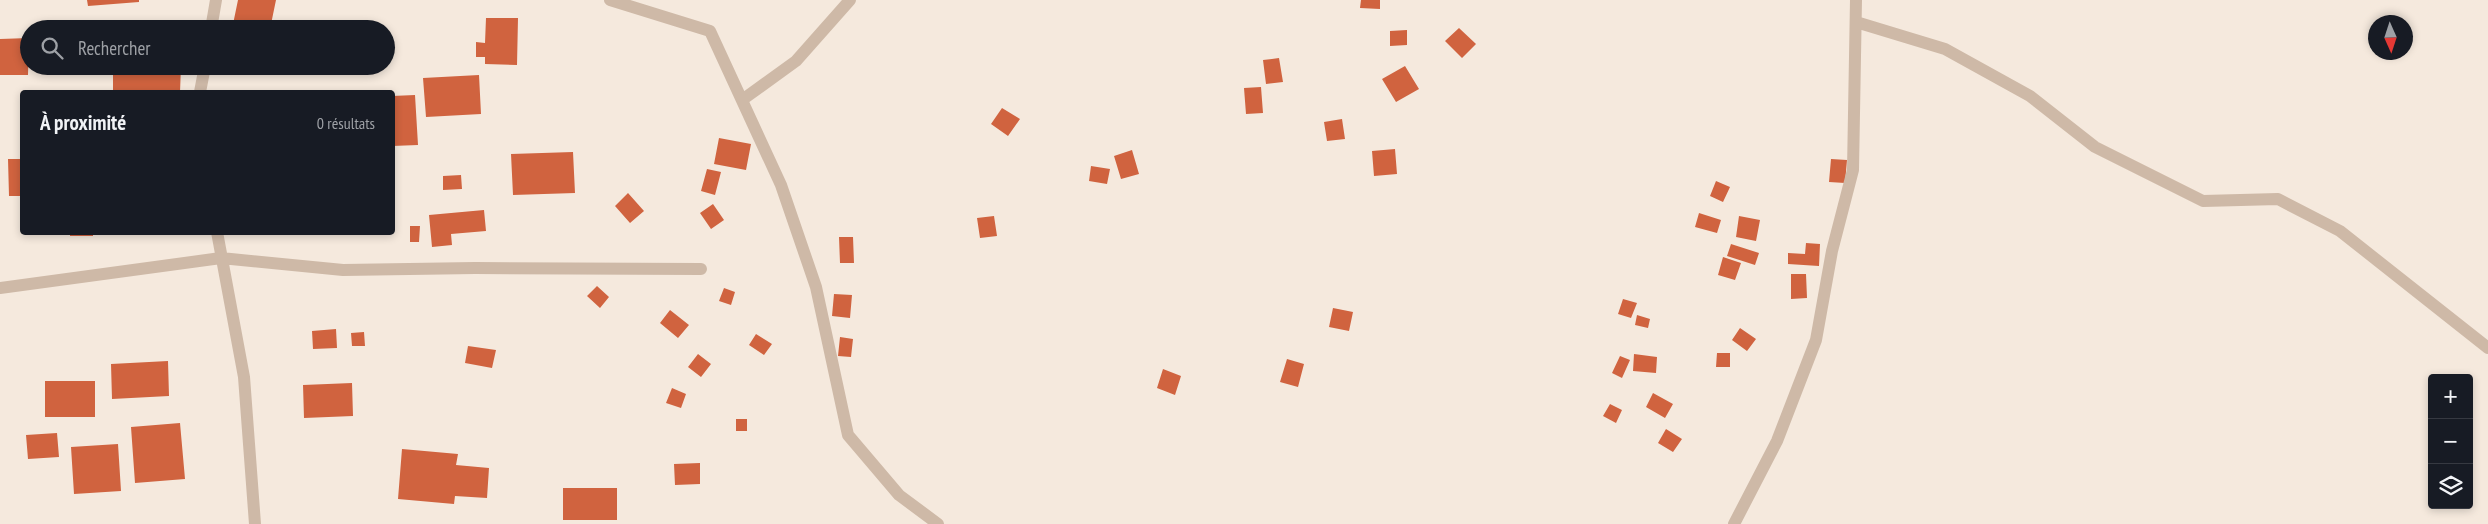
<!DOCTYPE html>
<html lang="fr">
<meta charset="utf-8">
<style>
body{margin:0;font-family:"PT Sans Narrow",sans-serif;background:#20242c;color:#f1f3f6}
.controls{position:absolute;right:15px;bottom:15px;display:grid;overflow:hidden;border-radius:5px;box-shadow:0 2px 8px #0003}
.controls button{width:45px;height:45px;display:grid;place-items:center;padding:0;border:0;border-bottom:1px solid #363941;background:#171b24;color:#f1f3f6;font:25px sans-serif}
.compass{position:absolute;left:2368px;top:15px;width:45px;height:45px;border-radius:50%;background:#171b24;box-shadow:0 2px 8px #0003;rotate:177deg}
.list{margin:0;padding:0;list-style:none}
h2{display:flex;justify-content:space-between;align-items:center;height:65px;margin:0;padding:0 20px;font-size:21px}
h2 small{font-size:16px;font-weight:400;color:#9ea1a6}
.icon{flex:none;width:28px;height:28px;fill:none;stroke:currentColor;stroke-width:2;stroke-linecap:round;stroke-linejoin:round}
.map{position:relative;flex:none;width:2488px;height:524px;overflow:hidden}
.search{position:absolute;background:#171b24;box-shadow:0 2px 8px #0003;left:20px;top:20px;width:375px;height:55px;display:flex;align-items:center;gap:12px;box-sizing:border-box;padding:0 18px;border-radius:28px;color:#9ea1a6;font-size:19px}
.panel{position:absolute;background:#171b24;box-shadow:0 2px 8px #0003;left:20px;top:90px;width:375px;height:145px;border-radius:5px}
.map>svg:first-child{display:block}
.building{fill:#d0633f}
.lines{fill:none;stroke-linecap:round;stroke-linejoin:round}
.minor{stroke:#ceb9a7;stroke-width:12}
</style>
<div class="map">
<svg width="2488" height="524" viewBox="0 0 2488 524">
<rect width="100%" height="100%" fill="#f5e9dd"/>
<path class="building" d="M 87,0 L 139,0 L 139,2 L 88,6 Z
M 238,0 L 276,0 L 270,29 L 232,29 Z
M 1361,0 L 1380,0 L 1380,9 L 1360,8 Z
M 486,18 L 518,18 L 517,65 L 485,64 L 485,57 L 476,57 L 476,42 L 485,43 Z
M 1459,28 L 1476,44 L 1462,58 L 1445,41 Z
M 1407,30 L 1407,45 L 1390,46 L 1390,31 Z
M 29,38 L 28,75 L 0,75 L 0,39 Z
M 1279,58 L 1283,82 L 1266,84 L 1263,60 Z
M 113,66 L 181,66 L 180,92 L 113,92 Z
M 1405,66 L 1419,89 L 1396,102 L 1382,79 Z
M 479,75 L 481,114 L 426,117 L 423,78 Z
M 1261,87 L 1263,113 L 1246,114 L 1244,88 Z
M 415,95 L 418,145 L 392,146 L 392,96 Z
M 1002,108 L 1020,119 L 1008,136 L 991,124 Z
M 1342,119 L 1345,139 L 1327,141 L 1324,122 Z
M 719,138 L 751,144 L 746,170 L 714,164 Z
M 1395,149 L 1397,174 L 1374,176 L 1372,151 Z
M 1132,150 L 1139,174 L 1121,179 L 1114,156 Z
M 573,152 L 575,193 L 513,195 L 511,154 Z
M 8,159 L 22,159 L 22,196 L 9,196 Z
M 1831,159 L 1847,160 L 1845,183 L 1829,182 Z
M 1091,166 L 1110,169 L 1107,184 L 1089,181 Z
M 707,169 L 721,172 L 715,195 L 701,191 Z
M 461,175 L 462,189 L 443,190 L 443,176 Z
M 1716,181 L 1730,187 L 1723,202 L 1710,196 Z
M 628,193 L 644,211 L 630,223 L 615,206 Z
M 713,204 L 724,220 L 711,229 L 700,213 Z
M 484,210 L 486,231 L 451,234 L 452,245 L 432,247 L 429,215 Z
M 1699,213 L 1721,220 L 1717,233 L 1695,227 Z
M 994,216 L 997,236 L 980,238 L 977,218 Z
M 1739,216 L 1760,220 L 1756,241 L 1736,237 Z
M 410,226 L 420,226 L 419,242 L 410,242 Z
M 70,232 L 93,232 L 93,236 L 70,236 Z
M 839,237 L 853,237 L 854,263 L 840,263 Z
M 1806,243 L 1820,244 L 1819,266 L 1788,264 L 1788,253 L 1805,254 Z
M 1731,244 L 1759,253 L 1755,265 L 1727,256 Z
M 1723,257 L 1741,263 L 1735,280 L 1718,275 Z
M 1791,274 L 1806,274 L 1807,298 L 1791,299 Z
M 597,286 L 609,297 L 600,308 L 587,296 Z
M 724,288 L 735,292 L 731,305 L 719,301 Z
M 834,294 L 852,295 L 850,318 L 832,316 Z
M 1623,299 L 1637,303 L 1631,318 L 1618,314 Z
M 1333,308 L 1353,312 L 1349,331 L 1329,327 Z
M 670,310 L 689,325 L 678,338 L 660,323 Z
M 1637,315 L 1650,319 L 1648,328 L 1635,325 Z
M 1740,328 L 1756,339 L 1747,351 L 1732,340 Z
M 336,329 L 337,348 L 313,349 L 312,331 Z
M 364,332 L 365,346 L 352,346 L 351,333 Z
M 756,334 L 772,344 L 764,355 L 749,345 Z
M 840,337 L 853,339 L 851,357 L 838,356 Z
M 468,346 L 496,350 L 492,368 L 465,363 Z
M 1717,353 L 1730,353 L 1730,367 L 1716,367 Z
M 698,354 L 711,364 L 701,377 L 688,367 Z
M 1634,354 L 1657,357 L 1656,373 L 1633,371 Z
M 1620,356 L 1630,360 L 1622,378 L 1612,373 Z
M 1287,359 L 1304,364 L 1298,387 L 1280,382 Z
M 168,361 L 169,396 L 112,399 L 111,364 Z
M 1163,369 L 1181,376 L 1175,395 L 1157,388 Z
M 45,381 L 95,381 L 95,417 L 45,417 Z
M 352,383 L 353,416 L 304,418 L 303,385 Z
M 672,388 L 686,394 L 681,408 L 666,403 Z
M 1653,393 L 1673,404 L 1665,418 L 1646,407 Z
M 1610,404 L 1622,410 L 1616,423 L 1603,416 Z
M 736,419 L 747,419 L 747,431 L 736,431 Z
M 180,423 L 185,479 L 135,483 L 131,427 Z
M 1666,429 L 1682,439 L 1673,452 L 1658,443 Z
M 57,433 L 59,457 L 28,459 L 26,435 Z
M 118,444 L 121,491 L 74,494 L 71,447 Z
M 402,449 L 458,454 L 456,465 L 489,468 L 487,498 L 455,496 L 454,504 L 398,499 Z
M 700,463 L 700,484 L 675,485 L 674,464 Z
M 563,488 L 617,488 L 617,520 L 563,520 Z"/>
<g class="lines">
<path class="minor" d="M 610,0 L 710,31 L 781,185 L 816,287 L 848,435 L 899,495 L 938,524
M 1856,22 L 1945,49 L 2030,96 L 2095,147 L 2203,201 L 2278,199 L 2340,231 L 2488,348
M 211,29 L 216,0
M 200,92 L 205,66
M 742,100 L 796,61 L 850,0
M 217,232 L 244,377 L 255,524
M 0,288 L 221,258 L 343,270 L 475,268 L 701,269
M 1734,524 L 1777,441 L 1816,340 L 1832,251 L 1853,170 L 1856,0"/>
</g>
</svg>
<div class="controls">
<button>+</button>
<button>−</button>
<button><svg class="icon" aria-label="layers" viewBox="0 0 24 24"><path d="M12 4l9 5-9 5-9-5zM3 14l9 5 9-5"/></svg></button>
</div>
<svg class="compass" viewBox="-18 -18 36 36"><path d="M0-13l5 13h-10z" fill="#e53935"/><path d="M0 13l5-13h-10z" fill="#9ea1a6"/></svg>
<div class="search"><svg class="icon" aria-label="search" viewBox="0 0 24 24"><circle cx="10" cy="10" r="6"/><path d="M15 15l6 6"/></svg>Rechercher</div>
<section class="panel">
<h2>À proximité<small>0 résultats</small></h2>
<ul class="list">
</ul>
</section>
</div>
